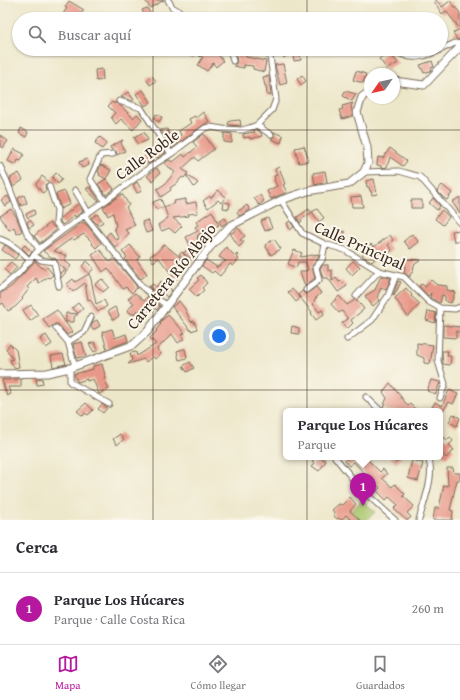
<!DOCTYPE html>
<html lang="es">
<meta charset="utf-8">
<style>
body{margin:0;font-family:"Gentium Book Plus",serif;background:#f7f7f7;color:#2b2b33}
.compass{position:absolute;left:364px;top:68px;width:36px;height:36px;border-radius:50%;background:#fff;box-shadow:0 1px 3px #0004;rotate:236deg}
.you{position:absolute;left:219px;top:336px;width:14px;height:14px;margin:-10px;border:3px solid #fff;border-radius:50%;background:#1a73e8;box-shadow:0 0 0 6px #1a73e833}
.badge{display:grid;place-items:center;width:26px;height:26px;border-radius:50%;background:#b5179e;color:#fff;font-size:13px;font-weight:700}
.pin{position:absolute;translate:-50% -33px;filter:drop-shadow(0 1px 2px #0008)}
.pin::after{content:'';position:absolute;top:21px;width:14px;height:12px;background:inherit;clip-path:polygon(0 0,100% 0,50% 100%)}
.popup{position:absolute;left:283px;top:408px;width:160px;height:52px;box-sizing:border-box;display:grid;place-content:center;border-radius:6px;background:#fff;filter:drop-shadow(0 1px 3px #0005);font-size:13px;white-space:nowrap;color:#7c7c81}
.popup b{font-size:15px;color:#2b2b33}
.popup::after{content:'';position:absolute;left:50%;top:100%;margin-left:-8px;border:8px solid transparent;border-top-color:#fff}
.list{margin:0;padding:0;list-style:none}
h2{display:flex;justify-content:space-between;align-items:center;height:52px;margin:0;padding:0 16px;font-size:17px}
h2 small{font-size:13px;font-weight:400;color:#7c7c81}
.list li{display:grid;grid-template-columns:26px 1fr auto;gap:12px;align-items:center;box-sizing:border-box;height:72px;padding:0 16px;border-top:1px solid #e1e1e2}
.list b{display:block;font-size:15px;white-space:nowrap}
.list p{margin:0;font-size:13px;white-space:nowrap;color:#7c7c81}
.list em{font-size:13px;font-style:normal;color:#7c7c81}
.icon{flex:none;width:22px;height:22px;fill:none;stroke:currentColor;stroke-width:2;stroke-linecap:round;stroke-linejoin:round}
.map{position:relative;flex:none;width:460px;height:520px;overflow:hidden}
.search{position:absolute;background:#fff;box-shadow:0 1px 3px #0004;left:12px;right:12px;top:12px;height:44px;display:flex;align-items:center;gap:10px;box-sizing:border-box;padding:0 14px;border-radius:22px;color:#7c7c81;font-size:15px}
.sheet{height:124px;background:#fff}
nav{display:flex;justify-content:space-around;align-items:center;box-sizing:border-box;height:56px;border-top:1px solid #e1e1e2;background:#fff;font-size:11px;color:#7c7c81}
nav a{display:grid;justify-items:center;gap:2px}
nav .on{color:#b5179e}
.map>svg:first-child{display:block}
.green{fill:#a9c66d;stroke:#727846}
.building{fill:#e89888}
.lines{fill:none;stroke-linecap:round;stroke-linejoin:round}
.street-casing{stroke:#796c5a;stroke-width:7}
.secondary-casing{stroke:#796c5a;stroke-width:9}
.street{stroke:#fff;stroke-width:5}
.secondary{stroke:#fff;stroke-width:7}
.grid{fill:none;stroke:#3b2a1e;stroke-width:1;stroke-opacity:0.55}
.labels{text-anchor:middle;stroke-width:4;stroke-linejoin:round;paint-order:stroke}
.street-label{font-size:16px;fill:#3b2a1e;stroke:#fbf7ec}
</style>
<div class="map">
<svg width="460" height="520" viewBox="0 0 460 520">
<rect width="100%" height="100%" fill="#fbf7ec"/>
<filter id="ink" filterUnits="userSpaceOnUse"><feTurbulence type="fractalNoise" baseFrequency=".025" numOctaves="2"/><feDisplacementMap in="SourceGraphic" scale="8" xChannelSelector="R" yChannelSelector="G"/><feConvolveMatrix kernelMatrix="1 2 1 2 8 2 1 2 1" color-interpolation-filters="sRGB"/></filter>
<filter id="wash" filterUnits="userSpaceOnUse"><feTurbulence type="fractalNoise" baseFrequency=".012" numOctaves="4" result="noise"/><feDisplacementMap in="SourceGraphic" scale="16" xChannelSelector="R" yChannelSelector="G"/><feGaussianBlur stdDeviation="0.9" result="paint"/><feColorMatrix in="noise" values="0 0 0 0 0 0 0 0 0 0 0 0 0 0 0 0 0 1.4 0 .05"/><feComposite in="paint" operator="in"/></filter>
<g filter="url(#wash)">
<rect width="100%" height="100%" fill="#ede7ca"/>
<path class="green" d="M 362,500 L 375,512 L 367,520 L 343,520 Z"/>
<g id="blocks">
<path class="building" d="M 145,0 L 164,0 L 150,8 Z
M 436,0 L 442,7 L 450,1 L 460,13 L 460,40 L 457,39 L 453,33 L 460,29 L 446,11 L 442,14 L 434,1 Z
M 69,1 L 84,10 L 80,15 L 78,13 L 73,19 L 63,19 L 61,17 L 67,8 L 65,7 Z
M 147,8 L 152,16 L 147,19 L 142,10 Z
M 190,49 L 196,50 L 195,56 L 189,55 Z
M 278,49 L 299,49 L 301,60 L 294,61 L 292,51 L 284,58 Z
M 205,50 L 211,55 L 216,52 L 223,61 L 216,67 L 213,63 L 207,71 L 198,65 L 203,57 L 199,56 Z
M 235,51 L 246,54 L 246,57 L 266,61 L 264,72 L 253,69 L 253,66 L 244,65 L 244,68 L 234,66 L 237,62 Z
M 388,51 L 398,63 L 387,69 L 379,59 Z
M 432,61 L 434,67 L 431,68 L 432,70 L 430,71 L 424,73 L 420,65 Z
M 283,64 L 287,83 L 280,85 L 275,65 Z
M 102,69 L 103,80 L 96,81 L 95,70 Z
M 356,71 L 366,74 L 363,83 L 353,80 Z
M 302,75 L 306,81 L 301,85 L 297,79 Z
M 152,76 L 156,81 L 150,85 L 147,80 Z
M 269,76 L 271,95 L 267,95 L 266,86 L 265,86 L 263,77 Z
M 143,90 L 151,102 L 145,106 L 136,94 Z
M 345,91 L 356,94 L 352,101 L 343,96 Z
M 128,92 L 134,100 L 132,101 L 121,97 Z
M 112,102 L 114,104 L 115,102 L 121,106 L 133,118 L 137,114 L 142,119 L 133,130 L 121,119 L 116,124 L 111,117 L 115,113 L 108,106 Z
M 353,103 L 351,106 L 353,116 L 342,119 L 339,110 L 343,109 L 342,106 Z
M 203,112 L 209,121 L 172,148 L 161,130 L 167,129 L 171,141 L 181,135 L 179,131 L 191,123 L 189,119 L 195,116 L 196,118 Z
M 156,114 L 162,117 L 159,122 L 154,119 Z
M 240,120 L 241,126 L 229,125 L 228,123 L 230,121 Z
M 21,128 L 28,132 L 26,137 L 19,133 Z
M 256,129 L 261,133 L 262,136 L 250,139 L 249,137 L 244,138 L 243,134 L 255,132 L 254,130 Z
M 144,132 L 148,140 L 138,144 L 134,137 Z
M 274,132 L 283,136 L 281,143 L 271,139 L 274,137 Z
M 224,133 L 232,134 L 232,143 L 224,142 Z
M 204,134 L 214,149 L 198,161 L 195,157 L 182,169 L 188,173 L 184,178 L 182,177 L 177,183 L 170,188 L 171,190 L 161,197 L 157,189 L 165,184 L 175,172 L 164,163 L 169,160 L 173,162 L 183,154 L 185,157 L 197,147 L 193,142 Z
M 0,135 L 8,141 L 3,148 L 0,145 Z
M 100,137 L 107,143 L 102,149 L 95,143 Z
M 123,140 L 121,143 L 125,151 L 117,155 L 116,151 L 112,150 L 110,147 Z
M 160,144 L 165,153 L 157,158 L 150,152 Z
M 304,146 L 309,161 L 299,163 L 295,148 Z
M 390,148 L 407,161 L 403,166 L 390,157 L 387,167 L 381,168 L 381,166 L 377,165 L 378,157 L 383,158 Z
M 14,149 L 24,154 L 21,161 L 18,160 L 16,165 L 8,161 Z
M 148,153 L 153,161 L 148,164 L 143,158 Z
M 87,159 L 89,165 L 82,168 L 79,162 Z
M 101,165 L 111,170 L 106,179 L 114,189 L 106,195 L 98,184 L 106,179 L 99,175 L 100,173 L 98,172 Z
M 279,167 L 285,184 L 283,185 L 287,192 L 271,199 L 267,191 L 277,186 L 274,180 L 275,179 L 274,176 L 277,175 L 275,169 Z
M 157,168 L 160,173 L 152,181 L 147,176 Z
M 325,171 L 327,182 L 315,185 L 313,173 Z
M 19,173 L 23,180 L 13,187 L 10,178 Z
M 56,173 L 62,179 L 58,184 L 52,178 Z
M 186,175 L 187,175 L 198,183 L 194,187 Z
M 42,176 L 49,182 L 45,185 L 46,191 L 42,193 L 36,184 Z
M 374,179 L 377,194 L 372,195 L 371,191 L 370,191 L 369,187 L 367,187 L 366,181 Z
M 137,182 L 142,191 L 137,193 L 133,185 Z
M 442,185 L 452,193 L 447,200 L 445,199 L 437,191 Z
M 90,187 L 99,200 L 98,201 L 86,189 Z
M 218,190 L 226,197 L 221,203 L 218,200 L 208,208 L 203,201 L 210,196 L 211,198 Z
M 65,191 L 70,204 L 61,209 L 56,194 Z
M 122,194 L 129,205 L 126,207 L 135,225 L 125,230 L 129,233 L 116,248 L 106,236 L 110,232 L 116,240 L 119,239 L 114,228 L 116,226 L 113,213 L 108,216 L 103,207 Z
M 24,195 L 27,203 L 21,206 L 18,198 Z
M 260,195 L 264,201 L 259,205 L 254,198 Z
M 8,196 L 11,202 L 5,206 L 1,200 Z
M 361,196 L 363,207 L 352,207 L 351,197 Z
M 460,197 L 460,213 L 452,202 Z
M 433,198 L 440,206 L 437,210 L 429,203 Z
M 161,199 L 164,207 L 156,209 L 153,202 Z
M 186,199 L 186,204 L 196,202 L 198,213 L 188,214 L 189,216 L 173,218 L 182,226 L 175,233 L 169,228 L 162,231 L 158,225 L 168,218 L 164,207 L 175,203 L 174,201 Z
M 411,200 L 422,200 L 422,208 L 411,208 Z
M 224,202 L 230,203 L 229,209 L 223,208 Z
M 78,204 L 83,211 L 75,217 L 74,215 L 63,225 L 60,222 L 60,219 Z
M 247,205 L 250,210 L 239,216 L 237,212 Z
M 11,209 L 16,216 L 22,231 L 17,234 L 14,227 L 9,230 L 0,216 Z
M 309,209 L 311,213 L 301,220 L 302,221 L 300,223 L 297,217 Z
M 317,209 L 324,218 L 319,222 L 312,212 Z
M 34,210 L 35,214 L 28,218 L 26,214 Z
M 442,210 L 449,217 L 443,225 L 435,219 Z
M 212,211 L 219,225 L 215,227 L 214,225 L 198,235 L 197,239 L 204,247 L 192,259 L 183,253 L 191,247 L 186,237 L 198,231 L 195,227 L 198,225 L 196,222 Z
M 97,214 L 103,222 L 98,225 L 91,218 Z
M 225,218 L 227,222 L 222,226 L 219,221 Z
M 268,218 L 272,228 L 265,231 L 261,221 Z
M 30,220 L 34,225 L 29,228 L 27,222 Z
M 148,220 L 152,231 L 146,233 L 142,222 Z
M 290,221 L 294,227 L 290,230 L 287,223 Z
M 83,222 L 87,225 L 101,243 L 96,248 L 92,244 L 93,243 L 84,234 L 74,240 L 72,238 L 54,251 L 67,256 L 64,260 L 71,266 L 61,278 L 60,273 L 66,270 L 59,264 L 56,259 L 51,257 L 43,251 Z
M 50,223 L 56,230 L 40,243 L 34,236 Z
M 238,228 L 245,236 L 240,240 L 244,242 L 239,247 L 230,233 L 232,233 Z
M 338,230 L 345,232 L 344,236 L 346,236 L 344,245 L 336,243 L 338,236 L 334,234 Z
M 460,230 L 460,241 L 454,241 L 452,231 Z
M 412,234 L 419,242 L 410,249 L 404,241 Z
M 390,235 L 393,240 L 388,245 L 392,250 L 388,255 L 384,250 L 372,262 L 362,255 L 371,244 L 374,247 Z
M 274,239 L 281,249 L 271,255 L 265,245 Z
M 164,244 L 181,258 L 172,268 L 180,274 L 177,279 L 172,275 L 159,258 L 153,262 L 150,256 L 157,252 Z
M 5,245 L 18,255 L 15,259 L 2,250 Z
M 25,245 L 32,252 L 29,255 L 22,248 Z
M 130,245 L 140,257 L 137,260 L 147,274 L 141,279 L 125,259 L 127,257 L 122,252 Z
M 226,247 L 235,256 L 237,254 L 238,255 L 236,257 L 239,259 L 233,266 L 230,264 L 220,276 L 214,271 L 212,273 L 202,266 L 206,260 L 217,267 L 216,268 L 226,261 L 219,257 Z
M 100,250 L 110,262 L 114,259 L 135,284 L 137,288 L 132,293 L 126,287 L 123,289 L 108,268 L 103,272 L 92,255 Z
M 294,250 L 302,253 L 300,257 L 319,254 L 318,258 L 312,266 L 315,278 L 305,286 L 300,272 L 308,270 L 306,262 L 298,262 L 296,268 L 288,264 Z
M 182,252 L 191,263 L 187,265 L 179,254 Z
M 406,259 L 421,260 L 414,265 L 413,272 L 410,274 L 410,277 L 404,273 Z
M 35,261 L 43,269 L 47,267 L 51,272 L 53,275 L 49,278 L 48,277 L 39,283 L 36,278 L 27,287 L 29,289 L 22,298 L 23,299 L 15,307 L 8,311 L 3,303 L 0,305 L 0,294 L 12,286 Z
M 87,261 L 94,268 L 89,274 L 82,266 Z
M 353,261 L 360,267 L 352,275 L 346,268 Z
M 11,262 L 17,267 L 10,275 L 4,269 Z
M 323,265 L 328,265 L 328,271 L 332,270 L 332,281 L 336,278 L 339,282 L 342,281 L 347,286 L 338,292 L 328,278 L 323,278 L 320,268 Z
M 89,274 L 91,279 L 96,304 L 104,300 L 107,306 L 98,312 L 90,299 L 88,300 L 85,283 L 73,292 L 67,284 L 73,279 L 75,282 Z
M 201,275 L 207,283 L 202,288 L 204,290 L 197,297 L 189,289 L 199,280 L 197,278 Z
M 381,276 L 391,278 L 386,290 L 381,288 L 377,297 L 380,300 L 373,306 L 365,296 L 375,290 Z
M 102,279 L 109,287 L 103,292 L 95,284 Z
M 431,280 L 437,285 L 447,286 L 447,290 L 455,292 L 451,303 L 445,301 L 445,296 L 442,295 L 440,303 L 430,298 L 431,293 L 428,296 L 419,286 L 422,284 L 425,287 Z
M 161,281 L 172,290 L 167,297 L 161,292 L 159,295 L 149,287 L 153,284 L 156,287 Z
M 398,281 L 401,282 L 394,296 L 393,295 Z
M 316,287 L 321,293 L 314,300 L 315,302 L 313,304 L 319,312 L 322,310 L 324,314 L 316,320 L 311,313 L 312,312 L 298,295 L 302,291 L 305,294 L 308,293 Z
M 406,288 L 412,295 L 411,296 L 420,304 L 408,317 L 395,298 Z
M 292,289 L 300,298 L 296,302 L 288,292 Z
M 135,293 L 144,301 L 148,296 L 160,306 L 157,310 L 153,307 L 146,317 L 137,310 L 134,315 L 127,311 L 134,303 L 128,299 Z
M 339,296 L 347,305 L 355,300 L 357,300 L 364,309 L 351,320 L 353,323 L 347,329 L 342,323 L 348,319 L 342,311 L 339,313 L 331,304 Z
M 179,301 L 185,309 L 191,322 L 194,321 L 197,329 L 191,331 L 172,307 Z
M 78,303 L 83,309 L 78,313 L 72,308 Z
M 31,305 L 38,315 L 30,321 L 23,310 Z
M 115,307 L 119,316 L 113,320 L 108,311 Z
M 57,310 L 72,332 L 67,335 L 58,324 L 55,324 L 49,328 L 43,319 Z
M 428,311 L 436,313 L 435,323 L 426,320 Z
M 66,313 L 78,314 L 74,317 L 74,322 L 66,322 Z
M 168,315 L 185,333 L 181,335 L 184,339 L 178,343 L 172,334 L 157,349 L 161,354 L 155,359 L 153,356 L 146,362 L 144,359 L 128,364 L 132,360 L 130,353 L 136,352 L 137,356 L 156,344 L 150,338 L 157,331 L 156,330 L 161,324 L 160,323 L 161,321 Z
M 97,320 L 100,326 L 93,330 L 91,327 L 93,322 Z
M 443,325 L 460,327 L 460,333 L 456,331 L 456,338 L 443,337 Z
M 292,326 L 299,328 L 299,334 L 291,333 Z
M 112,329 L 115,338 L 126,334 L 128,341 L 107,349 L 102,332 Z
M 46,335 L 52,344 L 46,348 L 40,339 Z
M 82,342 L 86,356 L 77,358 L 73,344 Z
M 94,342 L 98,350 L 94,352 L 89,344 Z
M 417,343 L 433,345 L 430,364 L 424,363 L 424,358 L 417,355 Z
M 10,344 L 16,350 L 19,367 L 14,368 L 10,360 L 13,359 L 6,349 Z
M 183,349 L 185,349 L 187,358 L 179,360 L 177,351 Z
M 442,351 L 448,351 L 447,356 L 451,356 L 450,365 L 443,364 Z
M 63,354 L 66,364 L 53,367 L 51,356 Z
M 190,362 L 194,368 L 187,372 L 183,366 Z
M 102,364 L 106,379 L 104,379 L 109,389 L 99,394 L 93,379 L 87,381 L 87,379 L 78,382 L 77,381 L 74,374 L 93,369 L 93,366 Z
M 42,378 L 43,384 L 37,385 L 36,379 Z
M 4,379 L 4,380 L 21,379 L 21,387 L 8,387 L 11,394 L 7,396 L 2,380 Z
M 431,380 L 440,382 L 436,394 L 427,391 Z
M 390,383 L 408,406 L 410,404 L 417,411 L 387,411 L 383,407 L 387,398 L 383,392 Z
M 449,390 L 458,394 L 453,404 L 449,402 L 443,411 L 430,411 L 435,402 L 442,406 Z
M 86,403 L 93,410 L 88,415 L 85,413 L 83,416 L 77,411 Z
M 102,404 L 107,408 L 103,413 L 98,409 Z
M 453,414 L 460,418 L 457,426 L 449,422 Z
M 120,434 L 124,439 L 117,445 L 113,439 Z
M 444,437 L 447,440 L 450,437 L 453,441 L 449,445 L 454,450 L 446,458 L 440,451 L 440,441 Z
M 315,457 L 320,457 L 326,461 L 319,471 L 312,466 L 315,463 L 312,461 Z
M 349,457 L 365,457 L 380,472 L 383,469 L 387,474 L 382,478 L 392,487 L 395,484 L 405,494 L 403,496 L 414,506 L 407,513 L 411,517 L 408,520 L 406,520 L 394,509 L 398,505 L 389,497 L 386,500 L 377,491 L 380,488 L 372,480 L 370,483 L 365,478 L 367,476 L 354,462 L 349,466 L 345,461 Z
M 390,457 L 402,457 L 396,463 Z
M 412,460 L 423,463 L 418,481 L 408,478 Z
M 447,468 L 453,468 L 454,473 L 460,473 L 460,480 L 457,480 L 450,510 L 453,511 L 452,520 L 433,520 L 435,508 L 439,508 L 444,485 L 448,486 Z
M 350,497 L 356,504 L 350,511 L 360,520 L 351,520 L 346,515 L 341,520 L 339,518 L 337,519 L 334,516 L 334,512 L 332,510 L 339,504 L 342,505 Z"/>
</g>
</g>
<g filter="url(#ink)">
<use href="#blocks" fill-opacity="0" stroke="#796c5a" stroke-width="1"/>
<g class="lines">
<defs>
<path id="street" d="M 168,0 L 172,7 L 192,19
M 231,49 L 231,53 L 233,61
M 395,49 C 412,67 437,51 455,43 L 460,44
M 119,101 L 141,108 L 171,154
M 257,125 L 271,135
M 0,166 L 6,179 L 27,233 L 39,249
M 364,172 L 399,171 L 420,177 L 460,223
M 49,186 L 57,210 L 56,223 L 62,231
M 75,190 L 88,212
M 281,200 L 302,233 L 325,244 L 345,250 L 379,271 L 404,277 L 429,302 L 440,308 L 455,309 L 460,307
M 105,201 L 90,179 L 101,155 L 113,154
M 84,215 L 142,287 L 166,305
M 201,238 L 210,247
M 0,239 C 12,243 21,252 30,261
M 35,256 L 41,260 L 54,262 L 59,286
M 0,289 L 19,273 L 39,249 L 62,231 L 105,201 L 149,168 L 171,154 L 205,128 L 210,127 L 223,129 L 242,130 L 249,128 L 257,125 L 272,110 L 276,99 L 269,49
M 306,290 L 319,280 L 316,267 L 322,260 L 325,244
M 356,296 L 379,271
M 440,308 L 438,361 L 445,384 L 440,398
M 56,328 L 68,342 L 75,366
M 347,339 L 372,320 L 388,296 L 396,275
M 68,342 L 84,332 L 91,317
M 70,368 L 70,382 L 109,404
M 366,397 L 381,411
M 335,457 L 360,488 L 395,520
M 419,520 C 423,504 437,471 427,457"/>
<path id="secondary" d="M 394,81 L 424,85 L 460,47
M 0,374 L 47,373 L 70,368 L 133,345 L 147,332 L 210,247 L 230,226 L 281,200 L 308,191 L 349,184 L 364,172 L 368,163 L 367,147 L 357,112 L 362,97 L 370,91"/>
</defs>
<use href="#street" class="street-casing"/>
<use href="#secondary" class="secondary-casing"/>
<use href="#street" class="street"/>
<use href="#secondary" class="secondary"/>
</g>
</g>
<path class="grid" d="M 153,0 L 153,19M 307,0 L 307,19M 153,49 L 153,520M 307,49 L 307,520M 0,130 L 460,130M 0,260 L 460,260M 0,390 L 460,390"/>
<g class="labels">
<g class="street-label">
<text transform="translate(147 154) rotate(-36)" y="6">Calle Roble</text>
<text transform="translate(360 245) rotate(24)" y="6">Calle Principal</text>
<text transform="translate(171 276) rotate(-51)" y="6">Carretera Río Abajo</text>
</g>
</g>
</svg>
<svg class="compass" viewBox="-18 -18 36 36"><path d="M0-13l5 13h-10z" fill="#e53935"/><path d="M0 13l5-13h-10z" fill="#7c7c81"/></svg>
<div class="you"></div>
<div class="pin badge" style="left:363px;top:506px">1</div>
<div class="popup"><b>Parque Los Húcares</b>Parque</div>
<div class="search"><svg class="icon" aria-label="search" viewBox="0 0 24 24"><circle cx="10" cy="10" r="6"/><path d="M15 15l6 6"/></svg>Buscar aquí</div>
</div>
<section class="sheet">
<h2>Cerca<small></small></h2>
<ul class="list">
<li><span class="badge">1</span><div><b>Parque Los Húcares</b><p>Parque · Calle Costa Rica</p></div><em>260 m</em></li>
</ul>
</section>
<nav>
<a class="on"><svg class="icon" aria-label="map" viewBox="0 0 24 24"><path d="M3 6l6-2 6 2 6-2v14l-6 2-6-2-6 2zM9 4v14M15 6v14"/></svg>Mapa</a>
<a><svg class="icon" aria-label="directions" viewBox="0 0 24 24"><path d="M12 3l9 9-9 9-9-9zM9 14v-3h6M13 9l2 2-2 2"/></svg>Cómo llegar</a>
<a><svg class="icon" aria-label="saved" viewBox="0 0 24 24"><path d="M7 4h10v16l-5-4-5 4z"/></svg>Guardados</a>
</nav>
